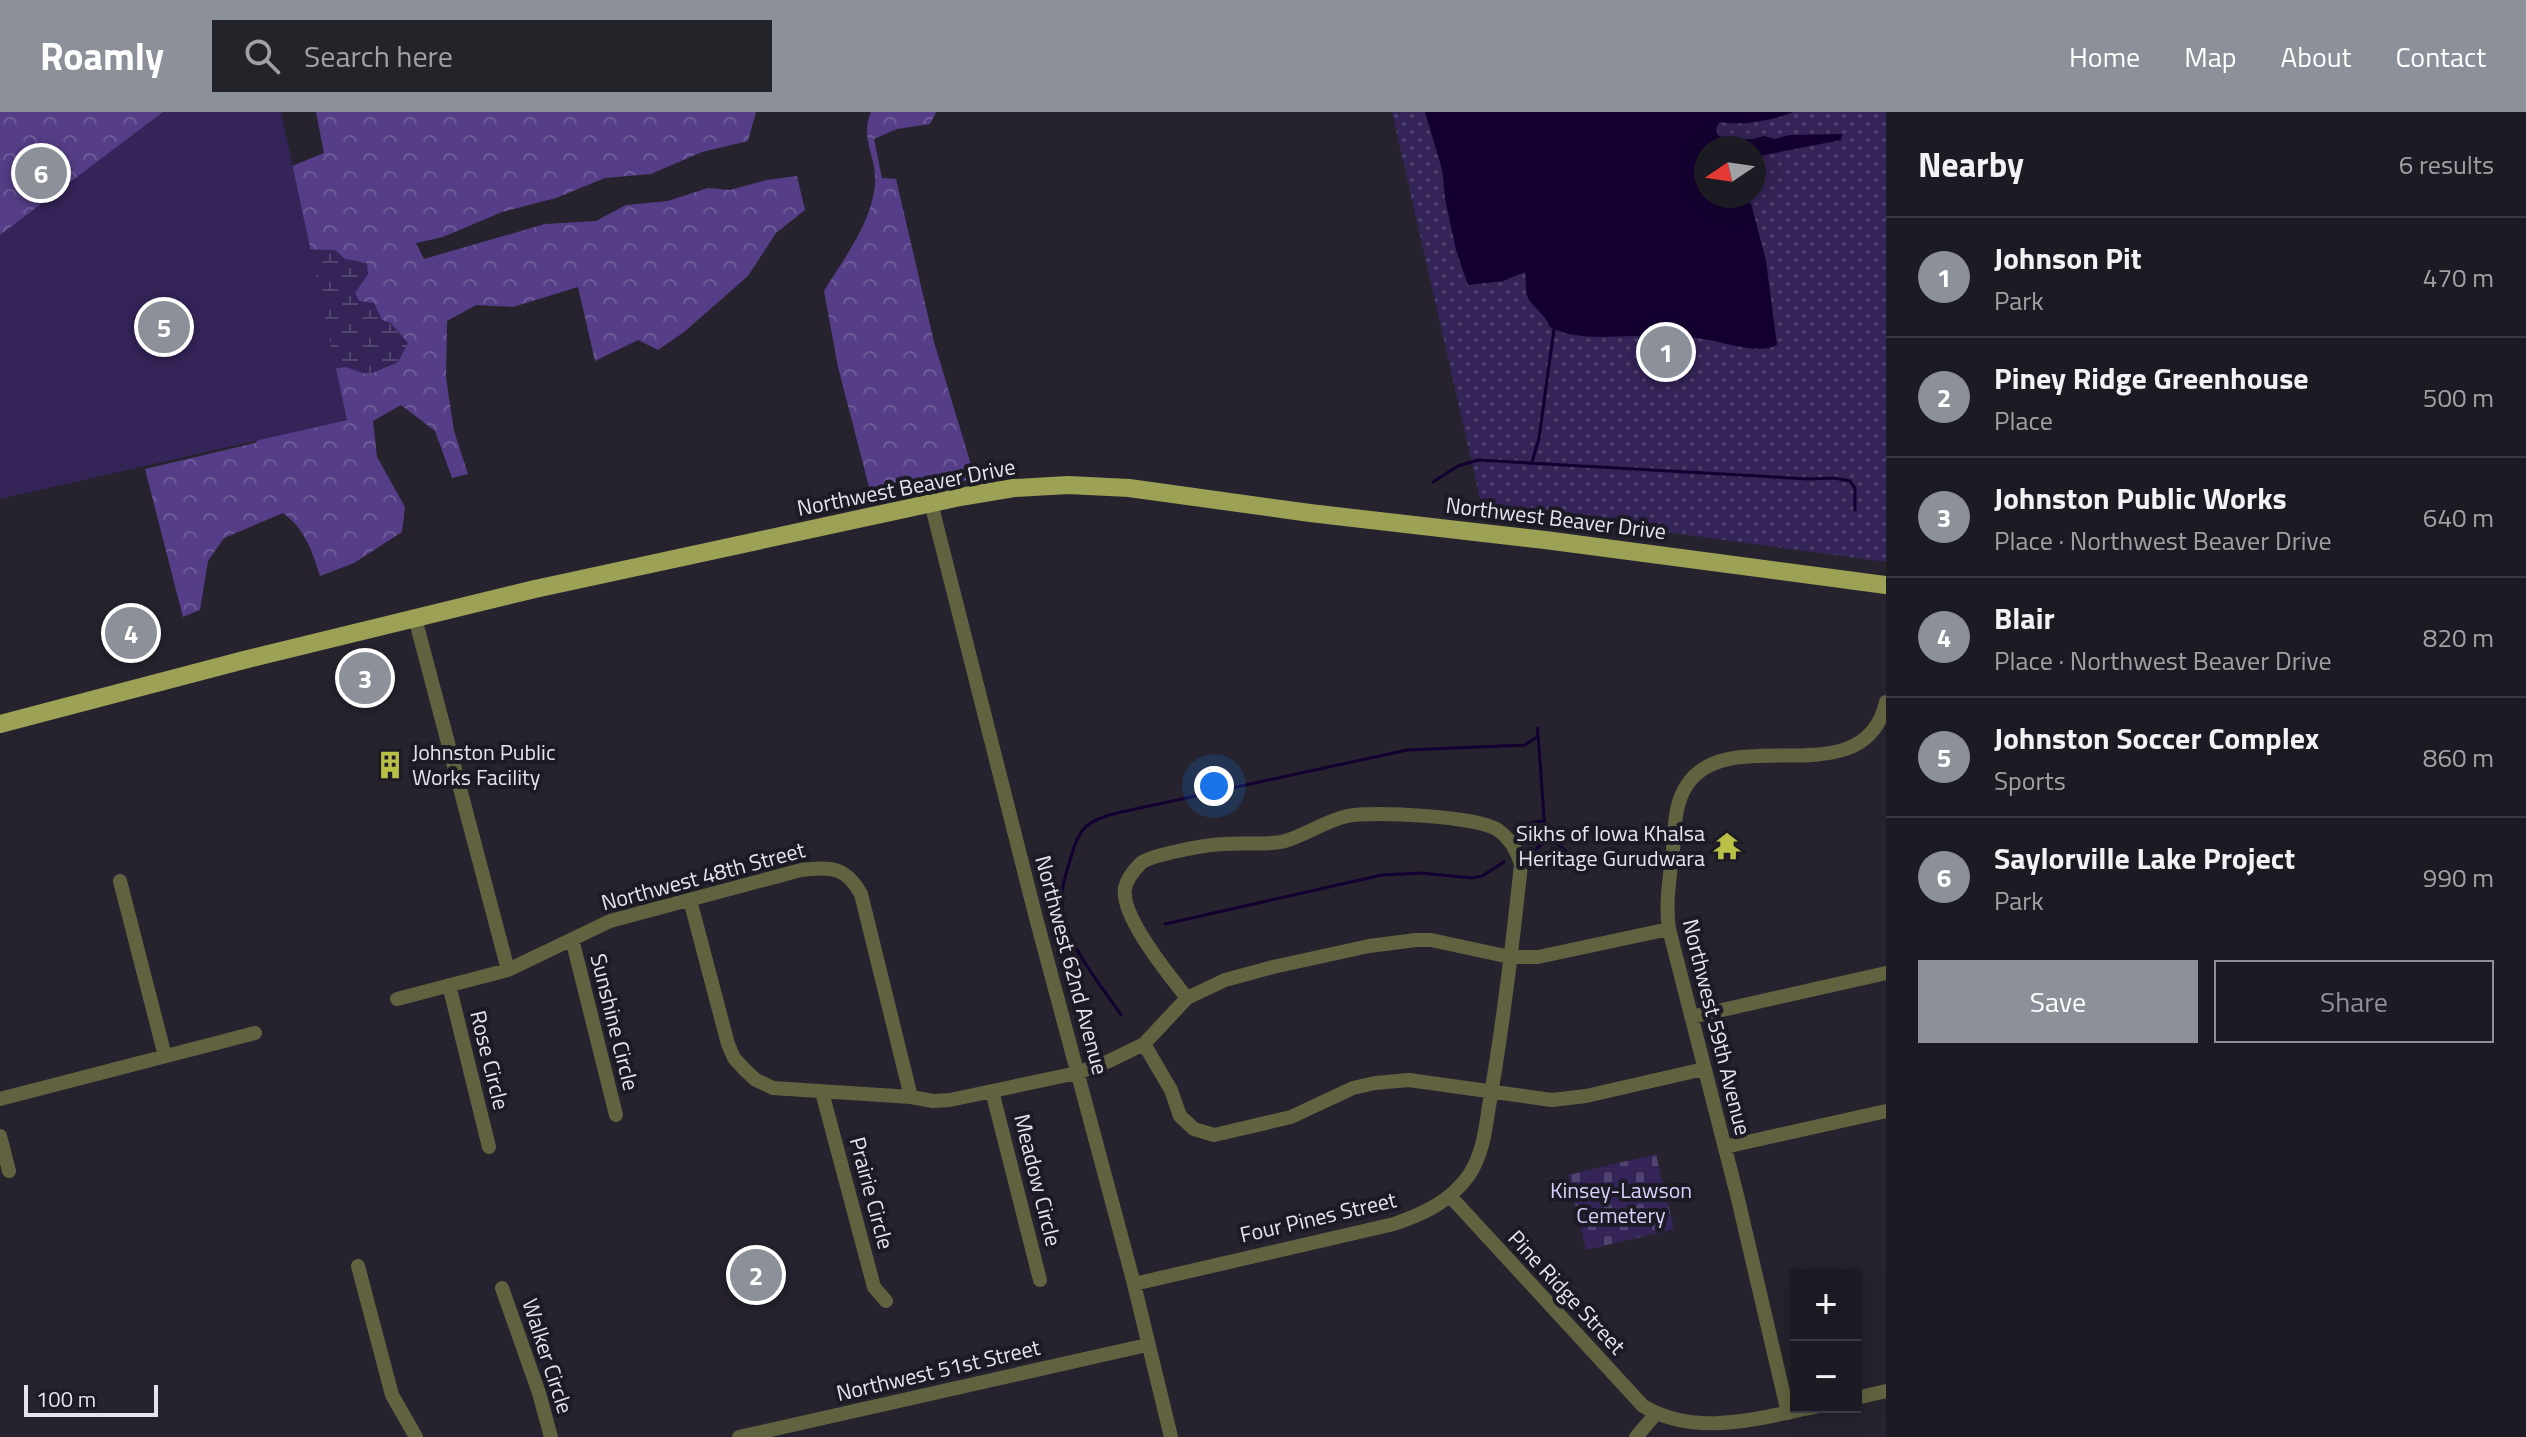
<!DOCTYPE html>
<meta charset="utf-8">
<style>
body{margin:0;font-family:"Titillium Web",sans-serif;background:#25232a;color:#f1f3f6}
.controls{position:absolute;right:24px;bottom:24px;display:grid;overflow:hidden;border-radius:0px;box-shadow:0 4px 20px #0003}
.controls button{width:72px;height:72px;display:grid;place-items:center;padding:0;border:0;border-bottom:2px solid #3a3840;background:#1c1a22;color:#f1f3f6;font:40px sans-serif}
.compass{position:absolute;left:1694px;top:24px;width:72px;height:72px;border-radius:50%;background:#1c1a22;box-shadow:0 4px 20px #0003;rotate:257deg}
.scale{position:absolute;left:24px;bottom:20px;width:134px;box-sizing:border-box;padding-left:8px;border:4px solid #e5e4eb;border-top:0;font-size:22px;line-height:28px;white-space:nowrap;color:#e5e4eb;-webkit-text-stroke:6px #1c1a24;paint-order:stroke}
.you{position:absolute;left:1214px;top:674px;width:28px;height:28px;margin:-20px;border:6px solid #fff;border-radius:50%;background:#1a73e8;box-shadow:0 0 0 12px #1a73e833}
.badge{display:grid;place-items:center;width:52px;height:52px;border-radius:50%;background:#8c9099;color:#fff;font-size:26px;font-weight:700}
.pin{position:absolute;translate:-50% -50%;border:4px solid #fff;box-shadow:0 2px 8px #0006}
.list{margin:0;padding:0;list-style:none}
h2{display:flex;justify-content:space-between;align-items:center;height:104px;margin:0;padding:0 32px;font-size:34px}
h2 small{font-size:26px;font-weight:400;color:#a0a1a5}
.list li{display:grid;grid-template-columns:52px 1fr auto;gap:24px;align-items:center;box-sizing:border-box;height:120px;padding:0 32px;border-top:2px solid #3a3840}
.list b{display:block;font-size:30px;white-space:nowrap}
.list p{margin:0;font-size:26px;white-space:nowrap;color:#a0a1a5}
.list em{font-size:26px;font-style:normal;color:#a0a1a5}
.actions{display:flex;gap:16px;padding:24px 32px}
.actions a{flex:1;padding:18px 0;border:2px solid #8c9099;border-radius:0px;text-align:center;font-size:28px;color:#8c9099}
.actions .main{background:#8c9099;color:#fff}
.icon{flex:none;width:44px;height:44px;fill:none;stroke:currentColor;stroke-width:2;stroke-linecap:round;stroke-linejoin:round}
.map{position:relative;flex:none;width:1886px;height:1325px;overflow:hidden}
header{display:flex;align-items:center;gap:48px;box-sizing:border-box;height:112px;padding:0 40px;background:#8c9099;color:#fff}
header strong{font-size:38px}
nav{display:flex;gap:44px;margin-inline-start:auto;font-size:28px}
.search{width:560px;height:72px;background:#25232a;display:flex;align-items:center;gap:20px;box-sizing:border-box;padding:0 28px;border-radius:0px;color:#a0a1a5;font-size:30px}
main{display:flex}
aside{flex:1;background:#1c1a22}
.map>svg:first-child{display:block}
.grass{fill:url(#grass-dots);fill-rule:evenodd}
.forest{fill:url(#forest-crowns)}
.wetland{fill:url(#wetland-marsh)}
.cemetery{fill:url(#cemetery-stones)}
.pitch{fill:#352458}
.water{fill:#130030}
.lines{fill:none;stroke-linecap:round;stroke-linejoin:round}
.stream{stroke:#130030;stroke-width:3}
.minor{stroke:#616340;stroke-width:14}
.major{stroke:#9ca155;stroke-width:18}
.labels{text-anchor:middle;stroke-width:8;stroke-linejoin:round;paint-order:stroke}
.street-label{font-size:22px;fill:#e5e4eb;stroke:#1c1a24}
.poi-label{font-size:22px;fill:#e5e4eb;stroke:#1c1a24;text-anchor:start}
.park-label{font-size:22px;fill:#d9cffa;stroke:#1c1a24}
</style>
<header>
<strong>Roamly</strong>
<div class="search"><svg class="icon" aria-label="search" viewBox="0 0 24 24"><circle cx="10" cy="10" r="6"/><path d="M15 15l6 6"/></svg>Search here</div>
<nav><a>Home</a><a>Map</a><a>About</a><a>Contact</a></nav>
</header>
<main>
<div class="map">
<svg width="1886" height="1325" viewBox="0 0 1886 1325">
<defs>
<pattern id="grass-dots" width="8" height="8" patternUnits="userSpaceOnUse" patternTransform="scale(2)"><rect width="8" height="8" fill="#352458"/><path d="M2 2h.1M6 6h.1" fill="none" stroke="#524470" stroke-width="1.8" stroke-linecap="round"/></pattern>
<pattern id="forest-crowns" width="20" height="18" patternUnits="userSpaceOnUse" patternTransform="scale(2)"><rect width="20" height="18" fill="#553e87"/><path d="M2 6a3 3 0 1 1 6 0M12 15a3 3 0 1 1 6 0" fill="none" stroke="#6d5a98"/></pattern>
<pattern id="wetland-marsh" width="20" height="14" patternUnits="userSpaceOnUse" patternTransform="scale(2)"><rect width="20" height="14" fill="#352458"/><path d="M1 5h8M5 5V1M11 12h8M15 12V8" fill="none" stroke="#524470"/></pattern>
<pattern id="cemetery-stones" width="16" height="16" patternUnits="userSpaceOnUse" patternTransform="scale(2)"><rect width="16" height="16" fill="#352458"/><path d="M2 7V4a2 2 0 0 1 4 0v3zM10 15v-3a2 2 0 0 1 4 0v3z" fill="#524470"/></pattern>
</defs>
<rect width="100%" height="100%" fill="#26232e"/>
<path class="grass" d="M 1392,0 L 1886,0 L 1886,450 L 1482,395 ZM 1706,36 L 1754,36 L 1754,84 L 1706,84 Z"/>
<path class="forest" d="M 0,0 L 167,0 L 0,127 Z
M 316,0 L 756,0 L 748,29 L 702,40 L 651,62 L 605,66 L 556,86 L 502,100 L 443,125 L 416,131 L 424,147 L 545,112 L 596,109 L 626,93 L 668,89 L 708,76 L 730,78 L 767,68 L 797,64 L 805,98 L 776,121 L 748,164 L 684,220 L 658,238 L 638,228 L 595,249 L 578,175 L 513,195 L 476,193 L 447,209 L 446,266 L 454,319 L 468,362 L 452,366 L 435,319 L 401,293 L 373,309 L 377,345 L 405,395 L 402,420 L 354,451 L 320,464 C 312,439 305,417 283,401 L 224,426 L 208,449 L 200,498 L 183,505 L 145,357 L 255,331 L 283,301 L 270,63 L 324,41 Z
M 871,0 L 936,0 L 930,12 L 897,17 L 874,27 L 882,66 L 896,67 L 934,230 L 975,366 L 931,377 L 892,374 L 869,375 L 838,255 L 824,179 C 844,146 871,112 875,73 C 878,46 859,28 871,0 Z"/>
<path class="wetland" d="M 296,137 L 335,138 L 345,147 L 367,151 L 368,162 L 355,181 L 359,189 L 374,191 L 382,208 L 391,211 L 408,231 L 398,250 L 368,263 L 346,255 L 329,257 Z"/>
<path class="cemetery" d="M 1656,1042 L 1674,1117 L 1586,1138 L 1568,1063 Z"/>
<path class="pitch" d="M 163,0 L 281,0 L 347,308 L 0,387 L 0,123 Z"/>
<path class="water" d="M 1425,0 L 1794,0 C 1771,9 1743,14 1720,10 L 1716,16 L 1718,24 L 1733,27 L 1753,27 L 1764,24 L 1775,27 L 1789,23 L 1842,22 L 1841,28 L 1754,45 L 1754,36 L 1706,36 L 1706,84 L 1742,84 L 1744,89 L 1751,91 L 1766,149 L 1777,233 C 1757,244 1719,228 1697,226 C 1690,225 1681,228 1673,228 C 1662,227 1652,225 1642,224 C 1609,223 1580,230 1550,215 C 1545,202 1536,198 1529,188 C 1524,180 1527,169 1525,160 L 1503,169 L 1468,173 L 1456,138 L 1445,86 L 1442,57 Z"/>
<g class="lines">
<path class="stream" d="M 1532,350 L 1539,326 L 1554,217
M 1433,370 L 1458,354 L 1478,348 L 1809,367 L 1834,366 L 1850,369 L 1855,376 L 1855,398
M 1538,622 L 1545,719 C 1554,736 1569,731 1572,755
M 1523,712 L 1543,709
M 1533,739 L 1549,727
M 1165,812 L 1382,763 L 1421,761 L 1472,766 L 1482,764 L 1504,750
M 1121,903 C 1099,869 1057,824 1062,781 C 1063,769 1068,756 1071,745 C 1079,715 1088,708 1117,701 L 1407,638 L 1525,633 L 1537,625 L 1538,616"/>
<path class="minor" d="M 931,391 L 1036,806 L 1134,1172 L 1171,1325
M 415,506 L 508,858
M 120,769 L 165,944
M 690,788 L 728,932 L 734,946 L 744,957 L 756,968 L 773,976 L 911,985 L 933,989 L 950,988 L 1077,961 L 1109,949 L 1144,932 L 1187,886 L 1225,868 L 1273,855 L 1369,834 L 1416,828 L 1431,828 L 1510,845 L 1538,845 L 1669,817
M 572,827 L 616,1003
M 449,873 L 489,1035
M 397,887 L 508,858 L 610,809 L 801,758 C 832,755 845,754 861,782 L 911,985
M 1691,905 L 1886,861
M 1144,932 L 1171,978 L 1180,1004 L 1194,1017 L 1214,1023 L 1291,1005 L 1353,976 L 1375,971 L 1409,968 L 1552,988 L 1586,984 L 1704,957
M 992,979 L 1040,1168
M 822,980 L 874,1175 L 886,1189
M 0,987 L 255,921
M 0,1024 L 9,1059
M 1725,1035 L 1886,999
M 1450,1084 L 1643,1294 C 1695,1325 1755,1307 1815,1295
M 358,1154 L 392,1283 L 416,1325
M 1134,1172 L 1394,1112 C 1423,1102 1450,1090 1469,1063 C 1485,1039 1486,1010 1491,982 C 1504,906 1513,829 1521,752 C 1517,739 1510,726 1498,718 C 1478,704 1372,699 1347,704 C 1325,709 1306,723 1285,729 C 1265,734 1244,730 1224,732 C 1209,732 1151,743 1141,751 C 1134,758 1127,767 1125,776 C 1120,804 1170,864 1187,886
M 502,1176 L 539,1281 L 551,1325
M 1856,1286 L 1886,1279
M 1788,1301 L 1737,1083 L 1669,817 C 1665,791 1670,764 1673,738 C 1675,716 1674,692 1687,673 C 1729,608 1864,687 1886,590
M 739,1325 L 1147,1233
M 1636,1325 L 1654,1304"/>
<path class="major" d="M 0,612 L 244,548 L 535,477 L 960,385 L 1014,376 L 1068,373 L 1129,376 L 1310,401 L 1545,428 L 1886,473"/>
</g>
<defs>
<symbol id="building-bare" viewBox="-9 -9 18 18"><path d="M-4-6H4V6H1V3H-1V6H-4ZM-2.5-4.3h1.7v1.8h-1.7ZM.8-4.3h1.7v1.8H.8ZM-2.5-1h1.7V.8h-1.7ZM.8-1h1.7V.8H.8Z" fill="#bac045" stroke="#1c1a24" stroke-width="2.5" paint-order="stroke"/></symbol>
<symbol id="temple-bare" viewBox="-9 -9 18 18"><path d="M0-6L5-2H3V0L6.5 2.5H4V6H1.5V3h-3V6H-4V2.5H-6.5L-3 0V-2H-5Z" fill="#bac045" stroke="#1c1a24" stroke-width="2.5" paint-order="stroke"/></symbol>
</defs>
<g fill-rule="evenodd">
<use href="#building-bare" x="370" y="633" width="40" height="40"/>
<use href="#temple-bare" x="1707" y="714" width="40" height="40"/>
</g>
<g class="labels">
<g class="street-label">
<text transform="translate(906 375) rotate(-11)" y="8">Northwest Beaver Drive</text>
<text transform="translate(1556 406) rotate(7)" y="8">Northwest Beaver Drive</text>
<text transform="translate(703 764) rotate(-15)" y="8">Northwest 48th Street</text>
<text transform="translate(1072 853) rotate(75)" y="8">Northwest 62nd Avenue</text>
<text transform="translate(615 910) rotate(76)" y="8">Sunshine Circle</text>
<text transform="translate(1717 915) rotate(76)" y="8">Northwest 59th Avenue</text>
<text transform="translate(490 948) rotate(76)" y="8">Rose Circle</text>
<text transform="translate(1038 1068) rotate(76)" y="8">Meadow Circle</text>
<text transform="translate(872 1081) rotate(75)" y="8">Prairie Circle</text>
<text transform="translate(1318 1105) rotate(-13)" y="8">Four Pines Street</text>
<text transform="translate(1567 1180) rotate(47)" y="8">Pine Ridge Street</text>
<text transform="translate(548 1244) rotate(72)" y="8">Walker Circle</text>
<text transform="translate(938 1258) rotate(-13)" y="8">Northwest 51st Street</text>
</g>
<g class="poi-label">
<text x="412" y="648">Johnston Public<tspan x="412" dy="25">Works Facility</tspan></text>
<text x="1705" y="729" text-anchor="end">Sikhs of Iowa Khalsa<tspan x="1705" dy="25">Heritage Gurudwara</tspan></text>
</g>
<g class="park-label">
<text x="1621" y="1086">Kinsey-Lawson<tspan x="1621" dy="25">Cemetery</tspan></text>
</g>
</g>
</svg>
<div class="controls">
<button>+</button>
<button>−</button>
</div>
<svg class="compass" viewBox="-18 -18 36 36"><path d="M0-13l5 13h-10z" fill="#e53935"/><path d="M0 13l5-13h-10z" fill="#a0a1a5"/></svg>
<div class="scale">100 m</div>
<div class="you"></div>
<div class="pin badge" style="left:1666px;top:240px">1</div>
<div class="pin badge" style="left:756px;top:1163px">2</div>
<div class="pin badge" style="left:365px;top:566px">3</div>
<div class="pin badge" style="left:131px;top:521px">4</div>
<div class="pin badge" style="left:164px;top:215px">5</div>
<div class="pin badge" style="left:41px;top:61px">6</div>
</div>
<aside>
<h2>Nearby<small>6 results</small></h2>
<ul class="list">
<li><span class="badge">1</span><div><b>Johnson Pit</b><p>Park</p></div><em>470 m</em></li>
<li><span class="badge">2</span><div><b>Piney Ridge Greenhouse</b><p>Place</p></div><em>500 m</em></li>
<li><span class="badge">3</span><div><b>Johnston Public Works</b><p>Place · Northwest Beaver Drive</p></div><em>640 m</em></li>
<li><span class="badge">4</span><div><b>Blair</b><p>Place · Northwest Beaver Drive</p></div><em>820 m</em></li>
<li><span class="badge">5</span><div><b>Johnston Soccer Complex</b><p>Sports</p></div><em>860 m</em></li>
<li><span class="badge">6</span><div><b>Saylorville Lake Project</b><p>Park</p></div><em>990 m</em></li>
</ul>
<div class="actions"><a class="main">Save</a><a>Share</a></div>
</aside>
</main>
